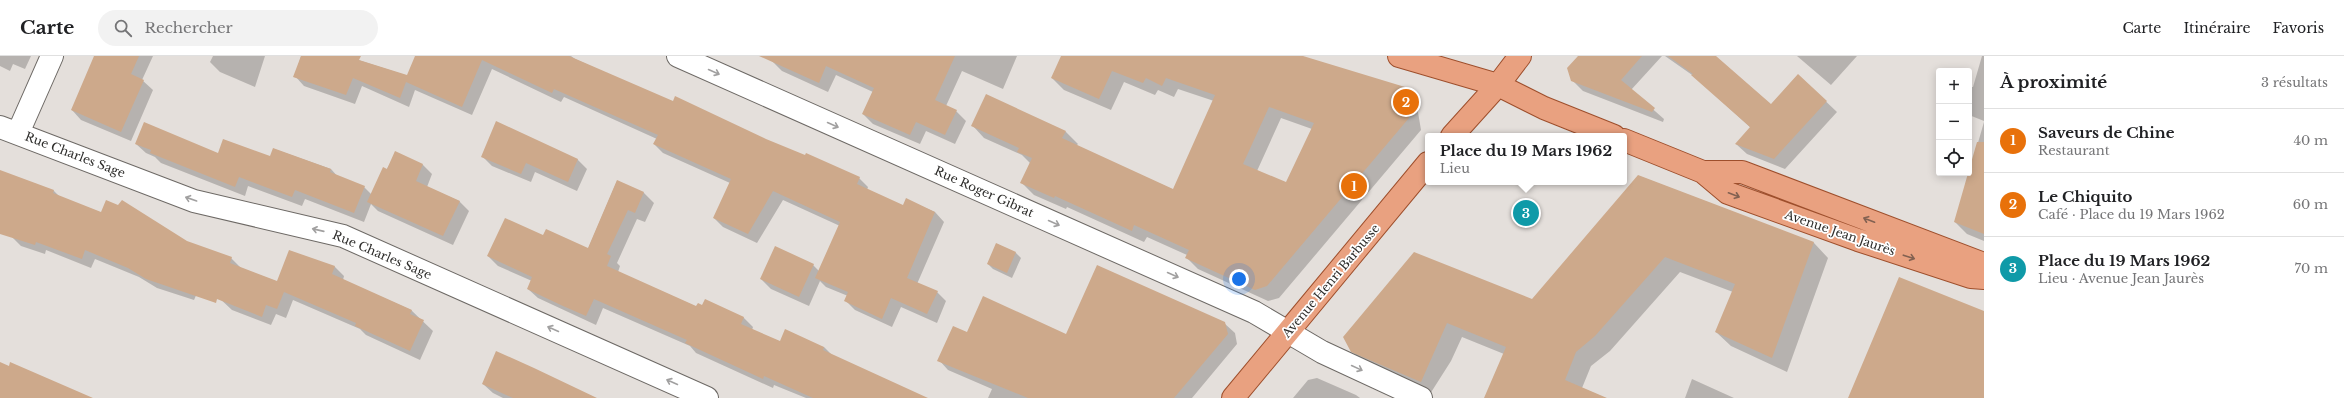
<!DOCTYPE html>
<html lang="fr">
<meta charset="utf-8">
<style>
body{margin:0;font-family:"Libre Baskerville",serif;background:#f2f2f2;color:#202124}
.controls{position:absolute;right:12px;top:12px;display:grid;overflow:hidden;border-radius:4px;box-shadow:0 2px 10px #0003}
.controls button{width:36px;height:36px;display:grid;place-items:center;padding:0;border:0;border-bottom:1px solid #e0e0e0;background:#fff;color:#202124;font:20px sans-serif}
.you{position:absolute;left:1239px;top:223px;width:14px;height:14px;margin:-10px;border:3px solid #fff;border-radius:50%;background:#1a73e8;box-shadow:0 0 0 6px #1a73e833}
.badge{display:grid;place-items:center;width:26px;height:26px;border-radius:50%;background:#ea580c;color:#fff;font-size:13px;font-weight:700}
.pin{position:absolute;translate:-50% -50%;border:2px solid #fff;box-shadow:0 1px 4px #0006}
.popup{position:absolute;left:1425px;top:77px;width:202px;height:52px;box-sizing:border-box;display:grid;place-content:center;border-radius:4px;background:#fff;filter:drop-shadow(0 1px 3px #0005);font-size:13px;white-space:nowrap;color:#757577}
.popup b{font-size:15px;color:#202124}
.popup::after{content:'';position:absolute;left:50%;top:100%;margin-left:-8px;border:8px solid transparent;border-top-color:#fff}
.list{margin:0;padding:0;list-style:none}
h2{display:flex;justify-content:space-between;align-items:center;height:52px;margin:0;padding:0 16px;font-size:17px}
h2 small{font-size:13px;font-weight:400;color:#757577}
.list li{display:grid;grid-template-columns:26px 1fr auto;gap:12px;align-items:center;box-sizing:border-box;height:64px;padding:0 16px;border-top:1px solid #e0e0e0}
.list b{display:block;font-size:15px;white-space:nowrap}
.list p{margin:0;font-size:13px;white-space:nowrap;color:#757577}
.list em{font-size:13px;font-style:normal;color:#757577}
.icon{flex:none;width:22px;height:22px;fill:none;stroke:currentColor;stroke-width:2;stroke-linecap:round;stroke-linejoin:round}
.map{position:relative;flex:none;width:1984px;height:342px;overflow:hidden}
header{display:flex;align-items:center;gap:24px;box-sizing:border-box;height:56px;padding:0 20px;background:#fff;border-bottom:1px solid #e0e0e0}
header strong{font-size:19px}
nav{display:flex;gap:22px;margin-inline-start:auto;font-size:14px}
.search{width:280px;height:36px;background:#f2f2f2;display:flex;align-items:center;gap:10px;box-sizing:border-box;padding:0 14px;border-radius:22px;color:#757577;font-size:15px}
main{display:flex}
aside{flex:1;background:#fff}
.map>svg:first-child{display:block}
.shadow{fill:#0003;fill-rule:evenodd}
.building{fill:#cda98b;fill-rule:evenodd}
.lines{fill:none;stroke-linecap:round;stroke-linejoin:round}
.minor-casing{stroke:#6d6965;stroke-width:24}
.primary-casing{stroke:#9e4f2c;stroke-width:24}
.minor{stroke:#fff;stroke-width:22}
.primary{stroke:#e9a180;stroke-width:22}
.oneway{stroke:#a1a0a0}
.oneway2{stroke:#826151}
.labels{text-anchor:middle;stroke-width:3.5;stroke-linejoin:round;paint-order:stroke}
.street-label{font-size:12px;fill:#2e2d2b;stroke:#fff}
</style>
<header>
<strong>Carte</strong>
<div class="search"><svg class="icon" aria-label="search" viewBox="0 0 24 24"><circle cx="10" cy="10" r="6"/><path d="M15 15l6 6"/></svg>Rechercher</div>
<nav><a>Carte</a><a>Itinéraire</a><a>Favoris</a></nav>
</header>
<main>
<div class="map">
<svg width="1984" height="342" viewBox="0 0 1984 342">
<rect width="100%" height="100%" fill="#e4dfdb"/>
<path class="shadow" d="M 0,0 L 31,0 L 25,13 L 13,8 L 10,15 L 0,10 Z
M 95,0 L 153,0 L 142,24 L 153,34 L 131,85 L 81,64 L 72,54 Z
M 213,0 L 265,0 L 255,31 L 220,16 L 210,6 Z
M 301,0 L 346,0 L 408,20 L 417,0 L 571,0 L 575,3 L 673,47 L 859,122 L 868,131 L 867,134 L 904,151 L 907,144 L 935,156 L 944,166 L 917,228 L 937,236 L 946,245 L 937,267 L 901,251 L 892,271 L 855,254 L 846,245 L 848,240 L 826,231 L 820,225 L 809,250 L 771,233 L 761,223 L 813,209 L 819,215 L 840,170 L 783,144 L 757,187 L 723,171 L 714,162 L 730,127 L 663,97 L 654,88 L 657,83 L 564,41 L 561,46 L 492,13 L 472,59 L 415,34 L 409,51 L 362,30 L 355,48 L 304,30 L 295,20 Z
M 774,0 L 1017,0 L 1003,33 L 962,15 L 946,50 L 956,55 L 966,65 L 955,88 L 926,75 L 920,88 L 873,68 L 863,58 L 873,36 L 836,19 L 828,36 L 782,15 L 772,5 Z
M 1062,0 L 1300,0 L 1404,32 L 1416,44 L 1421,74 L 1279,242 L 1268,245 L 1198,213 L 1186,201 L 1187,199 L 1147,181 L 1144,186 L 1067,151 L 1066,153 L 1034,139 L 1022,127 L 1030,107 L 1022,99 L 984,82 L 973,70 L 987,40 L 1066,76 L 1078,88 L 1076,90 L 1174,134 L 1214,45 L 1178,33 L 1174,41 L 1158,34 L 1155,39 L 1124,26 L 1111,54 L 1064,34 L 1052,22 ZM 1281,62 L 1312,73 L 1286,128 L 1257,115 Z
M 1579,0 L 1662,0 L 1631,34 L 1664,63 L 1663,66 L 1583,35 L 1572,24 Z
M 1665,0 L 1715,0 L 1771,49 L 1798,19 L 1837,56 L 1785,113 L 1747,98 L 1736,88 L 1751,72 L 1695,21 Z
M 1797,0 L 1857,0 L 1831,29 Z
M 1982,0 L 1984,0 L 1984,65 L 1969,59 L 1969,31 L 1973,31 Z
M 1984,66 L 1984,185 L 1967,178 L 1955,166 Z
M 136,88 L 219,99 L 271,101 L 274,93 L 331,113 L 338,121 L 364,131 L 372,139 L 396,97 L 423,109 L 432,118 L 427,131 L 459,145 L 469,155 L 453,189 L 378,155 L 371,148 L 364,166 L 305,143 L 302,150 L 248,130 L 245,140 L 161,107 L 155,101 L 146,97 Z
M 482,100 L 577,103 L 587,113 L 577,135 L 535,116 L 531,126 L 492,110 Z
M 0,115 L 54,135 L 60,141 L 102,157 L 231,202 L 241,212 L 278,226 L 290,195 L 335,211 L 344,220 L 343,224 L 411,254 L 433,275 L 420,304 L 366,279 L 360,273 L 293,244 L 286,262 L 276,258 L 271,269 L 232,254 L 202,226 L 194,244 L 157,232 L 139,221 L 95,203 L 91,212 L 46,194 L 45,198 L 21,190 L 12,181 L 0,152 Z
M 1639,120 L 1814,187 L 1828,202 L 1787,316 L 1731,290 L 1716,276 L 1733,236 L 1680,216 L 1610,295 L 1591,310 L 1582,332 L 1605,342 L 1485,342 L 1504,298 L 1462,281 L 1451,305 L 1430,338 L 1367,310 L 1352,295 L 1345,281 L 1533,244 Z
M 617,125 L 644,137 L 654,147 L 645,166 L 637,163 L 617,207 L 620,210 L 618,216 L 697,251 L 743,261 L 753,271 L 752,274 L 781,286 L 824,291 L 832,299 L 923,342 L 806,342 L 774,329 L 773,332 L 696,297 L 690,290 L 603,252 L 596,269 L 538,242 L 528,233 L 532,225 L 498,210 L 488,200 L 544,180 L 588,193 Z
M 997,188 L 1016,197 L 1021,202 L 1012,222 L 993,213 L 988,208 Z
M 1224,267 L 1235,277 L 1237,288 L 1192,342 L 988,342 L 992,333 L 948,314 L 939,304 L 968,277 L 1066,279 Z
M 1317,322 L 1356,339 L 1360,342 L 1293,342 L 1308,324 Z
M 1692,323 L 1734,342 L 1685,342 Z
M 483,328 L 595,342 L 503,342 L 493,337 Z"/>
<path class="building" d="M 94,0 L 139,0 L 131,18 L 144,24 L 121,76 L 71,54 Z
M 301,0 L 361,0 L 359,4 L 407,19 L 415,0 L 569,0 L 673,45 L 675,40 L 766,83 L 805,99 L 806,97 L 860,121 L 857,128 L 903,149 L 906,142 L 935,156 L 907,222 L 938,235 L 927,258 L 891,242 L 882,263 L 844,245 L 848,236 L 815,222 L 840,166 L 773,135 L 748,178 L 713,162 L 731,123 L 653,88 L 658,79 L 554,33 L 552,37 L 482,4 L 462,51 L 406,26 L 400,42 L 353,22 L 346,39 L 293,21 Z
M 759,0 L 955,0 L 935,44 L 957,54 L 945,79 L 916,66 L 910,79 L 862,58 L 874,32 L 826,10 L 819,27 Z
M 1061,0 L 1303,0 L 1405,31 L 1409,62 L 1267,230 L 1255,234 L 1185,202 L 1189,194 L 1134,169 L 1132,175 L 1055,140 L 1054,142 L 1020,127 L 1032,102 L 1017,96 L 1019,92 L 971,70 L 986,38 L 1066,75 L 1062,82 L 1173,133 L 1215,39 L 1166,22 L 1162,30 L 1146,22 L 1143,27 L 1112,15 L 1099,43 L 1051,22 ZM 1269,51 L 1314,67 L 1286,126 L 1243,108 Z
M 1578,0 L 1642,0 L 1621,24 L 1655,52 L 1652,56 L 1571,25 L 1567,12 Z
M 1668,0 L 1716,0 L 1771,48 L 1798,18 L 1827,45 L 1774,103 L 1735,88 L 1750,71 L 1691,19 L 1693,18 Z
M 496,65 L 578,103 L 568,126 L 526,107 L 521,118 L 481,101 Z
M 144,66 L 218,97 L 223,83 L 270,100 L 273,92 L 331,113 L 330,116 L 365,130 L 354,157 L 295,134 L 292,141 L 239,121 L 235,131 L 150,97 L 151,94 L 135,88 Z
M 1977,86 L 1984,86 L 1984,178 L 1954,166 Z
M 395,95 L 423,108 L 416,125 L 460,145 L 443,180 L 367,146 L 383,111 L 387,113 Z
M 0,114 L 54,134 L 53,137 L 101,156 L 106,144 L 118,149 L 122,144 L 187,185 L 232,201 L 230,207 L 277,225 L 289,194 L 335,210 L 332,218 L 412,254 L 410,258 L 424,264 L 410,295 L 355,270 L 356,267 L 284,236 L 277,253 L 266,249 L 262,261 L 217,243 L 216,247 L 146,223 L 128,212 L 85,194 L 82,203 L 36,186 L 35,189 L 0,178 Z
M 1638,119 L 1814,186 L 1772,302 L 1715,276 L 1735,228 L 1665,201 L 1595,280 L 1576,296 L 1565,324 L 1607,342 L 1484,342 L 1506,291 L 1447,267 L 1421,326 L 1351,296 L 1343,281 L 1414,196 L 1532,243 Z
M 617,124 L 644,136 L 635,157 L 628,154 L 607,198 L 611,200 L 607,210 L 696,250 L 698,247 L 702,249 L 705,243 L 744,261 L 741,268 L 780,285 L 785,273 L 824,291 L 823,294 L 928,342 L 813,342 L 764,320 L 763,323 L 685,287 L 687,284 L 594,243 L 586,260 L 563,250 L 527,233 L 532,221 L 487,200 L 505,162 L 543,179 L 546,173 L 588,192 Z
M 996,187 L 1016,196 L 1007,217 L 987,208 Z
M 775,190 L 814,208 L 799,241 L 760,223 Z
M 1097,209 L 1225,266 L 1228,278 L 1174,342 L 1028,342 L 937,305 L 953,270 L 967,276 L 983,240 L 1066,278 Z
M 1899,221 L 1984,255 L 1984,342 L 1848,342 Z
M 496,295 L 534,312 L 597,342 L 513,342 L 482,328 Z
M 0,306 L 9,310 L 10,306 L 93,342 L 0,342 Z"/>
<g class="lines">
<defs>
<path id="minor" d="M 678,0 L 1254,256 L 1322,296 L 1421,342
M 0,71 L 194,145 L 343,180 L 707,342
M 18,77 L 52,0"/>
<path id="primary" d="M 1399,0 L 1498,29 L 1544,52 L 1614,80
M 1452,80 L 1498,29 L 1520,0
M 1624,84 L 1703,116 L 1728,137 L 1858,184 L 1971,221 L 1984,222
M 1703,116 L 1742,116 L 1984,208
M 1233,342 L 1428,107"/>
</defs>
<use href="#minor" class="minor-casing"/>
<use href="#primary" class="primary-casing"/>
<use href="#minor" class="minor"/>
<use href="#primary" class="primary"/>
</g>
<defs><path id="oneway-shaft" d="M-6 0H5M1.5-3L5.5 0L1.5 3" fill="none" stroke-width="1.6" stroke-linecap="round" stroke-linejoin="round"/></defs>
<g class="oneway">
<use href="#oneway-shaft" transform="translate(714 16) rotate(24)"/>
<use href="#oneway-shaft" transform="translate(833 69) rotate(24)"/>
<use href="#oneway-shaft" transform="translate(191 143) rotate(-161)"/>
<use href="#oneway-shaft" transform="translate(1054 167) rotate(24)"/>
<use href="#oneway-shaft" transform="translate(318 174) rotate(-167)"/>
<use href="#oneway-shaft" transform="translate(1173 219) rotate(24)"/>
<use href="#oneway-shaft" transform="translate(553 273) rotate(-156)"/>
<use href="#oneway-shaft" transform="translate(1357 312) rotate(25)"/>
<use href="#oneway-shaft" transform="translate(672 326) rotate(-156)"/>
</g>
<g class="oneway2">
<use href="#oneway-shaft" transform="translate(1734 139) rotate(21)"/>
<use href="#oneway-shaft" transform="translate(1869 164) rotate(-159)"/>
<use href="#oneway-shaft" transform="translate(1909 201) rotate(18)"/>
</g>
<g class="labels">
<g class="street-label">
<text transform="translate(75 99) rotate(21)" y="4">Rue Charles Sage</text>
<text transform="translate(984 136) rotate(24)" y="4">Rue Roger Gibrat</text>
<text transform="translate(1840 177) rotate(19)" y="4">Avenue Jean Jaurès</text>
<text transform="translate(382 199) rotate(23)" y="4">Rue Charles Sage</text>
<text transform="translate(1331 225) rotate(-50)" y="4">Avenue Henri Barbusse</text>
</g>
</g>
</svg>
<div class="controls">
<button>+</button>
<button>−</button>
<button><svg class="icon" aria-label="locate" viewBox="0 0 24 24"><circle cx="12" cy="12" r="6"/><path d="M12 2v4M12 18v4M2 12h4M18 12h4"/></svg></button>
</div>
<div class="you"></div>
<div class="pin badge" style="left:1354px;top:130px;background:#e8710a">1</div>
<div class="pin badge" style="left:1406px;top:46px;background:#e8710a">2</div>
<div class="pin badge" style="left:1526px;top:157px;background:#0f9aa8">3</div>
<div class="popup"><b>Place du 19 Mars 1962</b>Lieu</div>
</div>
<aside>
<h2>À proximité<small>3 résultats</small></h2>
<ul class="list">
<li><span class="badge" style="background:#e8710a">1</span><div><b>Saveurs de Chine</b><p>Restaurant</p></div><em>40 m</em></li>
<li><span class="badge" style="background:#e8710a">2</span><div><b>Le Chiquito</b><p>Café · Place du 19 Mars 1962</p></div><em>60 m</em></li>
<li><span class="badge" style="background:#0f9aa8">3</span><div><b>Place du 19 Mars 1962</b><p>Lieu · Avenue Jean Jaurès</p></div><em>70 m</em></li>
</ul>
</aside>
</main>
